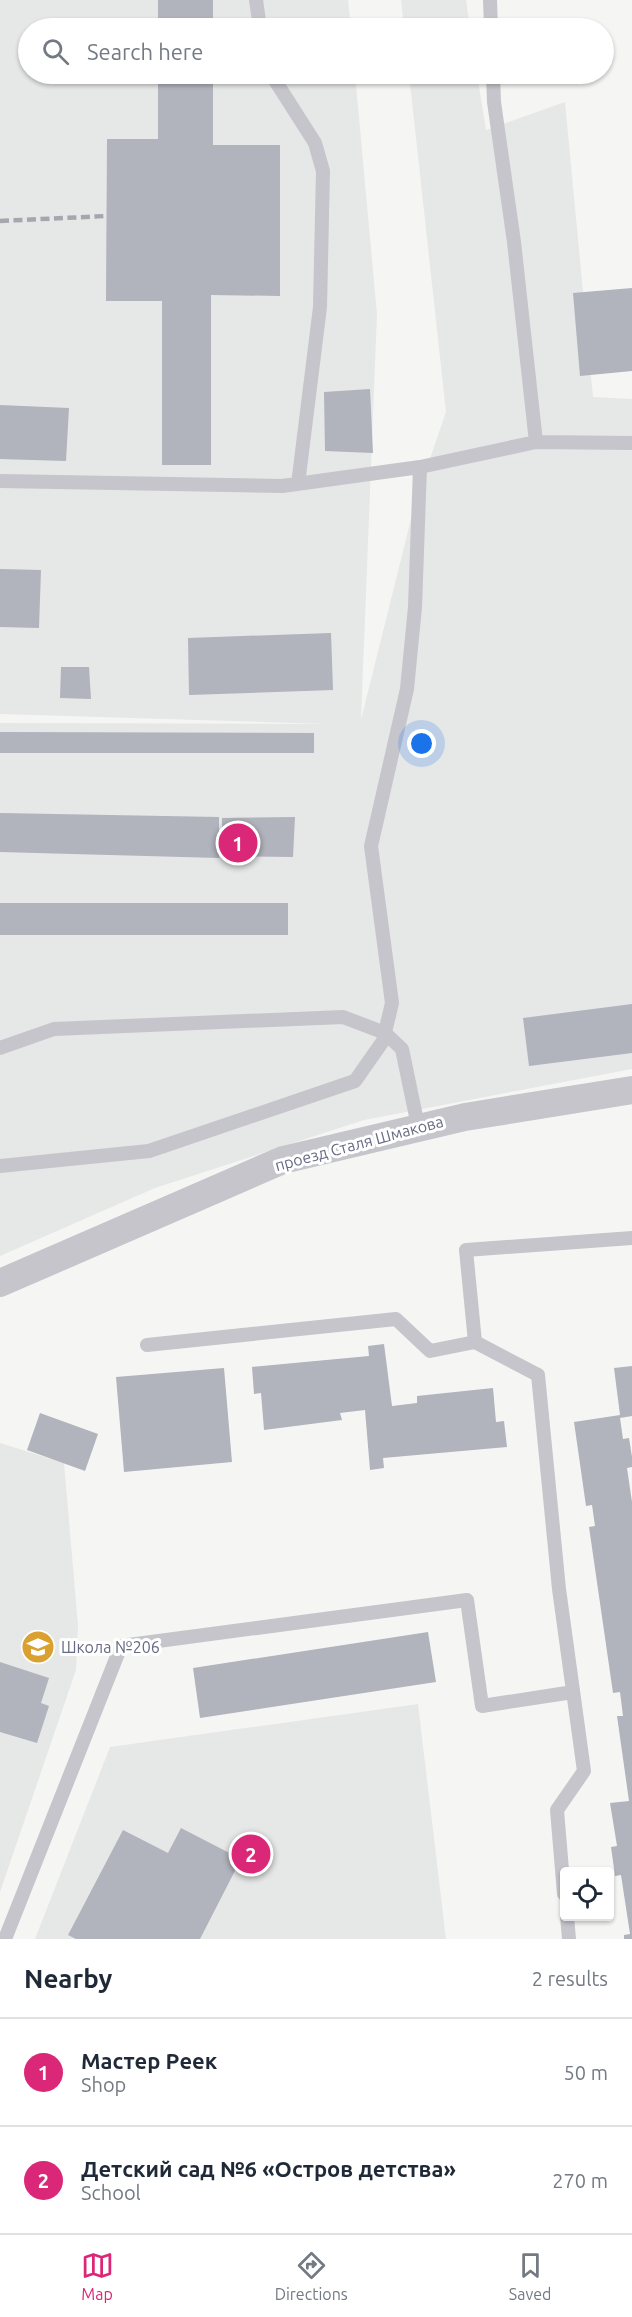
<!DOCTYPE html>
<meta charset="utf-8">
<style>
body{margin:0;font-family:Ubuntu,sans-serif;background:#f6f6f7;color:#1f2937}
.controls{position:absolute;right:18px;bottom:18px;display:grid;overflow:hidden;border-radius:6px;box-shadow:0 2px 4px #0004}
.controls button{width:54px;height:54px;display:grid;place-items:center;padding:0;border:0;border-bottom:2px solid #e0e1e3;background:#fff;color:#1f2937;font:30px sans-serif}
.you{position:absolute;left:422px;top:744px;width:21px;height:21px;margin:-15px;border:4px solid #fff;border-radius:50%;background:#1a73e8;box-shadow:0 0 0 9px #1a73e833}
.badge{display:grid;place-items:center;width:39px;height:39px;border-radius:50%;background:#db2777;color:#fff;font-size:20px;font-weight:700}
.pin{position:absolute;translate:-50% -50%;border:3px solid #fff;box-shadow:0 2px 6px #0006}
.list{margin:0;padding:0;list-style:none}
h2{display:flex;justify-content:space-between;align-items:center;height:78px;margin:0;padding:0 24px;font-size:26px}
h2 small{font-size:20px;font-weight:400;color:#747a83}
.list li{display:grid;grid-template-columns:39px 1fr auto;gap:18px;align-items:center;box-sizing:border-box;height:108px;padding:0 24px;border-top:2px solid #e0e1e3}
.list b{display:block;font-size:22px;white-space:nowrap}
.list p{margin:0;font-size:20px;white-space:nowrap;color:#747a83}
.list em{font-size:20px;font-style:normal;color:#747a83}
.icon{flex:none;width:33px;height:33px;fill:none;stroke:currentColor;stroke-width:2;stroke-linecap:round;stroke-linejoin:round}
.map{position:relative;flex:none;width:632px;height:1939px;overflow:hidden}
.search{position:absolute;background:#fff;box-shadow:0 2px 4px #0004;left:18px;right:18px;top:18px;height:66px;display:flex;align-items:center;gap:15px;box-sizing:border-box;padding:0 21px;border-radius:33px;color:#747a83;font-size:22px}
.sheet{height:294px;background:#fff}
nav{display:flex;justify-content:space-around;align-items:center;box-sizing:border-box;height:84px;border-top:2px solid #e0e1e3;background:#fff;font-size:16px;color:#747a83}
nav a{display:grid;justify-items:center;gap:3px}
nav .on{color:#db2777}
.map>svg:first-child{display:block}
.built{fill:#e6e7e7}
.building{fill:#b1b3bd}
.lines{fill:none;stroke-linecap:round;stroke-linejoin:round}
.lane{stroke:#c5c5cb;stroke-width:14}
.street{stroke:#c5c5cb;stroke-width:28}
.rail{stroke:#a5a7af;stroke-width:4.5;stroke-dasharray:9 4.5;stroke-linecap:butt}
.labels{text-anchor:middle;stroke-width:6;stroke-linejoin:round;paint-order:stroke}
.street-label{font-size:16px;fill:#676b83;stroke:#fff}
.poi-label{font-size:16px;fill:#676b83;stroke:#fff;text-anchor:start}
</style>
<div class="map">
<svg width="632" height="1939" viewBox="0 0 632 1939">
<rect width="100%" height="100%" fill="#f5f6f3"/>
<path class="built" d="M 0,0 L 348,0 L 351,28 L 28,28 L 28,74 L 355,74 L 377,314 L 361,720 L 416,499 L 446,412 L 409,74 L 477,74 L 486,130 L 565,102 L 593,397 L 632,399 L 632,1069 L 364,1120 L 155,1188 L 0,1256 L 0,723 L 327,724 L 0,714 Z
M 401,0 L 466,0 L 470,28 L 404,28 Z
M 0,1443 L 64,1463 L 78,1625 L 76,1670 L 0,1892 Z
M 418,1704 L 446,1939 L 35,1939 L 110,1747 Z"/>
<path class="building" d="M 158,0 L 213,0 L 213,28 L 158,28 Z
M 158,74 L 213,74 L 213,145 L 280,145 L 280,296 L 211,295 L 211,465 L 162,465 L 162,301 L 106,301 L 107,139 L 158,139 Z
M 632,288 L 632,371 L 580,376 L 573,293 Z
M 370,389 L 373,453 L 325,451 L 324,392 Z
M 0,405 L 69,408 L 66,461 L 0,459 Z
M 0,569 L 41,570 L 39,628 L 0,627 Z
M 331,633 L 333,690 L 189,695 L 188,638 Z
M 61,667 L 89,667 L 91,699 L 60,698 Z
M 0,732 L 314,733 L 314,753 L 0,753 Z
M 0,813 L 219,817 L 219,858 L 0,852 Z
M 295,817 L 293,857 L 222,856 L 222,818 Z
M 0,903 L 288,903 L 288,935 L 0,935 Z
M 632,1004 L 632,1053 L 529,1066 L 523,1018 Z
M 384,1344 L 392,1406 L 417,1403 L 417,1396 L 493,1388 L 496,1422 L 504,1421 L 507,1447 L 383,1458 L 384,1468 L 370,1470 L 365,1410 L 340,1413 L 342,1420 L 264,1430 L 261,1393 L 254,1394 L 252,1367 L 369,1356 L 368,1346 Z
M 632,1366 L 632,1416 L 620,1418 L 623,1439 L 629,1438 L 632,1457 L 632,1467 L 627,1468 L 632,1502 L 632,1939 L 624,1939 L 624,1935 L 630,1934 L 621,1875 L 615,1876 L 611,1847 L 617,1846 L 610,1803 L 629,1801 L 617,1716 L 623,1716 L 620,1692 L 613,1693 L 589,1527 L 595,1526 L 592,1505 L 586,1506 L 574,1422 L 620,1415 L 614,1368 Z
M 224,1368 L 232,1462 L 124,1472 L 116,1377 Z
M 40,1413 L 98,1434 L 85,1471 L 27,1450 Z
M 428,1632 L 436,1682 L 200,1718 L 193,1668 Z
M 0,1662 L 49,1678 L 41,1703 L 49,1706 L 37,1743 L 0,1732 Z
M 181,1828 L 241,1859 L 200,1939 L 76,1939 L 68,1935 L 123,1830 L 168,1853 Z"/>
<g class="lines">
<path class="lane" d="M 256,0 L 260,28
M 490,0 L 491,28
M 271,74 L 315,143 L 323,171 L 320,307 L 298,484
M 493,74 L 494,102 L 514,242 L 536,442
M 0,481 L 282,486 L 420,467 L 536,442 L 632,443
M 0,1048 L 54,1029 L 343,1017 L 385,1033 L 402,1049 L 418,1126
M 0,1166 L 149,1151 L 355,1081 L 383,1041 L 392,1003 L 371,846 L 407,689 L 415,607 L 420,467
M 147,1345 L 396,1319 L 430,1351 L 475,1342
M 564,1894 L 557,1810 L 584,1771 L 559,1589 L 538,1375 L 475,1342 L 466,1250 L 632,1238
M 567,1916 L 569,1939
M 5,1939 L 121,1646 L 467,1600 L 482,1706 L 573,1692"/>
<path class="street" d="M 0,1283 L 283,1160 L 465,1117 L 632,1090"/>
<path class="rail" d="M 0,221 L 106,216"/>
</g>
<defs>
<symbol id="school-disc" viewBox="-11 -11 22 22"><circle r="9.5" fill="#daa030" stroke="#fff"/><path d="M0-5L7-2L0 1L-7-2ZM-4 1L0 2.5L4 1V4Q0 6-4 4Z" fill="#fff"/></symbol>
</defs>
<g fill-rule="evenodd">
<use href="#school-disc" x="19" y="1628" width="38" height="38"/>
</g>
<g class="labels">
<g class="street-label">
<text transform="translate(359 1143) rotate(-15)" y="6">проезд Сталя Шмакова</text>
</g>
<g class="poi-label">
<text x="61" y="1653">Школа №206</text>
</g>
</g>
</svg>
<div class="controls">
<button><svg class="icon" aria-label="locate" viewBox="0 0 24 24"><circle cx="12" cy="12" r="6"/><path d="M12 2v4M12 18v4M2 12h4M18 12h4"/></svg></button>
</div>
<div class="you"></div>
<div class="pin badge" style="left:238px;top:843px">1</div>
<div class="pin badge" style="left:251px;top:1854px">2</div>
<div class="search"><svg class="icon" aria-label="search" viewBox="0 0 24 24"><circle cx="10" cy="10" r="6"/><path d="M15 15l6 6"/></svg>Search here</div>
</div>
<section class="sheet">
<h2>Nearby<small>2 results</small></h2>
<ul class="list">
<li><span class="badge">1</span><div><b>Мастер Реек</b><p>Shop</p></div><em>50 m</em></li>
<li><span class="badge">2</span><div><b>Детский сад №6 «Остров детства»</b><p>School</p></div><em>270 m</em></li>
</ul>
</section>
<nav>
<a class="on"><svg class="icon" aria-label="map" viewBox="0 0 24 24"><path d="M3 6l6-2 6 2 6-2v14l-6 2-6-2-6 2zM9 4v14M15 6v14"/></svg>Map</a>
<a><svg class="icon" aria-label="directions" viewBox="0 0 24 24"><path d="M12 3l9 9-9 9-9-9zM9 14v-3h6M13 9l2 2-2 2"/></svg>Directions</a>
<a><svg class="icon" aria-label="saved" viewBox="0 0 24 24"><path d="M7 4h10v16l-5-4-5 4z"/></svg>Saved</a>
</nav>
